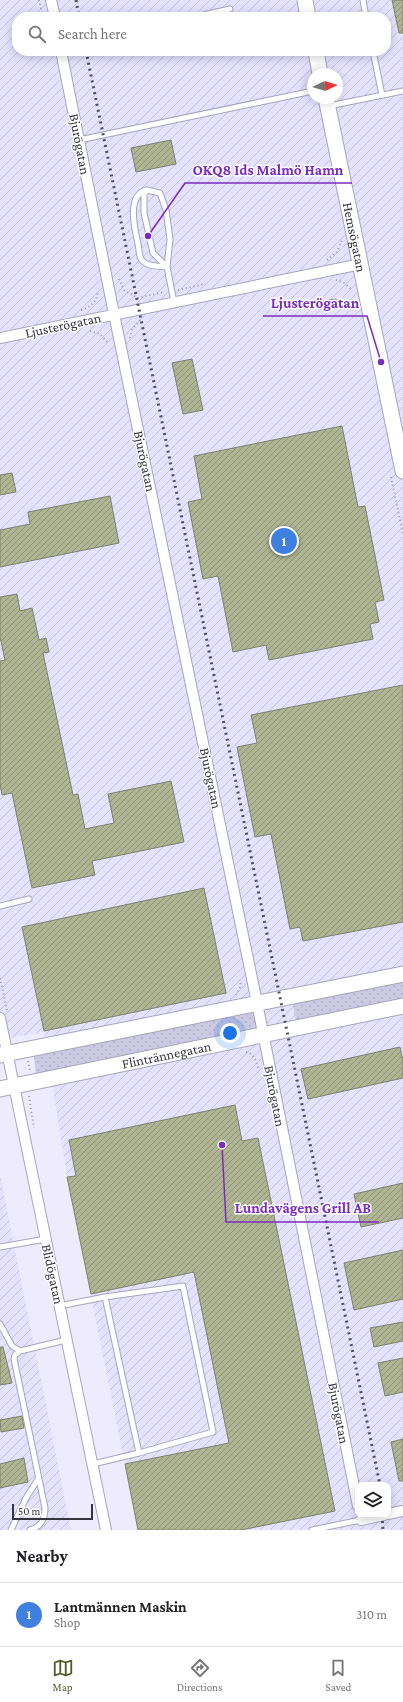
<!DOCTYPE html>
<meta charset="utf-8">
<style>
body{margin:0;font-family:"Crimson Pro",serif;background:#f6f6f6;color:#202124}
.controls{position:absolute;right:12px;bottom:12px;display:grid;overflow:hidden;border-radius:8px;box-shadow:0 2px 10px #0003}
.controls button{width:36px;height:36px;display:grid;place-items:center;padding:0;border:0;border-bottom:1px solid #e0e0e0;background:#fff;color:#202124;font:20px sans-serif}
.compass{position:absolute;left:307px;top:68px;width:36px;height:36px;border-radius:50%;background:#fff;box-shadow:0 2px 10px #0003;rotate:86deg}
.scale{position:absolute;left:12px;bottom:10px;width:81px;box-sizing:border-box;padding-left:4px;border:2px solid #36353e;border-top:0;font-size:11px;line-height:14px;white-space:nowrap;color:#36353e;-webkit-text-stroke:3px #fff;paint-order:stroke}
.you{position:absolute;left:230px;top:1033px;width:14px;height:14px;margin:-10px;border:3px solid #fff;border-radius:50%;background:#1a73e8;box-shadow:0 0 0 6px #1a73e833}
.badge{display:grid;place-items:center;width:26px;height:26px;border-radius:50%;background:#565b2a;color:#fff;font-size:13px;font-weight:700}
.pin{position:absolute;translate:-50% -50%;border:2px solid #fff;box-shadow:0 1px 4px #0006}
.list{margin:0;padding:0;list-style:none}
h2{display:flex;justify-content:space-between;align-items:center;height:52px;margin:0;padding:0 16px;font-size:17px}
h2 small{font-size:13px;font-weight:400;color:#757577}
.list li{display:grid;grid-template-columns:26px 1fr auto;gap:12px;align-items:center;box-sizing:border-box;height:64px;padding:0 16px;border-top:1px solid #e0e0e0}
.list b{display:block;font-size:15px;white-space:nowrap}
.list p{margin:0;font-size:13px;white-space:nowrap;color:#757577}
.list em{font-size:13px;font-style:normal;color:#757577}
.icon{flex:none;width:22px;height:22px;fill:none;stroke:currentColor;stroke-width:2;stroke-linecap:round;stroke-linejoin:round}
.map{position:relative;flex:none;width:403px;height:1530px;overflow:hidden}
.search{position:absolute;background:#fff;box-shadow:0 2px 10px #0003;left:12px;right:12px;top:12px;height:44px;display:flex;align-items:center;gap:10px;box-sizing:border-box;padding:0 14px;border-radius:16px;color:#757577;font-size:15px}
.sheet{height:116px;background:#fff}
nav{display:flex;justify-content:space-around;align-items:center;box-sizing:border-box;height:56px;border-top:1px solid #e0e0e0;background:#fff;font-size:11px;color:#757577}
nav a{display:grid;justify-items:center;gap:2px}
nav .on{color:#565b2a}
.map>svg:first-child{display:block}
.industrial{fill:url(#industrial-furrows);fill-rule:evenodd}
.grass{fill:url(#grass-dots)}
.building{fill:url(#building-hatch);stroke:#7e816d}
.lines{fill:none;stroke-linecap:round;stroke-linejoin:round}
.lane-casing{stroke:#a7a5b9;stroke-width:7}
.street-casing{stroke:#a7a5b9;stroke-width:12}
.secondary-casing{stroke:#a7a5b9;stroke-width:17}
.path{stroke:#9d9caa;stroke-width:2;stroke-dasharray:1 3;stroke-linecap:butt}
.lane{stroke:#fff;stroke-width:5}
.street{stroke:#fff;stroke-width:10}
.secondary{stroke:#fff;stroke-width:15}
.rail{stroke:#51505a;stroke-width:3;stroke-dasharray:2 4;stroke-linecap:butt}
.labels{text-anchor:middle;stroke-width:3;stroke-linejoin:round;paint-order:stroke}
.street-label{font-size:14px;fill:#36353e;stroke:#fff}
.leader{fill:none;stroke:#7b2cbf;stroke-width:1.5}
.callout-dot{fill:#7b2cbf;stroke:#fff;stroke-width:1.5}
.callout-label{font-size:15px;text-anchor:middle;font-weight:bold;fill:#7b2cbf;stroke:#fff;stroke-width:3;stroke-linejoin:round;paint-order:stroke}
</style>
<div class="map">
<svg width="403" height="1530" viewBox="0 0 403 1530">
<defs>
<pattern id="industrial-furrows" width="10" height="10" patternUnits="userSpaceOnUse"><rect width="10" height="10" fill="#e5e2ff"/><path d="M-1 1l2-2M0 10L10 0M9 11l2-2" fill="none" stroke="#c5c2dc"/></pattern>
<pattern id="grass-dots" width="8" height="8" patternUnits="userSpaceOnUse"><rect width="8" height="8" fill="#ccc9e2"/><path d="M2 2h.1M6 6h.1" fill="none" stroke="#b0adc3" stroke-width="1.8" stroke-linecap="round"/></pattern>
<pattern id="building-hatch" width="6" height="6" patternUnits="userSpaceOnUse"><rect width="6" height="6" fill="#afb492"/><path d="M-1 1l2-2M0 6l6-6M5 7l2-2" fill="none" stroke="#8f9379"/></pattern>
</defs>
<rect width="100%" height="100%" fill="#edebfd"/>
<path class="industrial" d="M 0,0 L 403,0 L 403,1530 L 138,1530 L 67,1177 L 44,1032 L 0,1040 ZM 17,17 L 386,17 L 386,51 L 17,51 ZM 313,74 L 337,74 L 337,98 L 313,98 ZM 358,1485 L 388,1485 L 388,1515 L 358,1515 Z
M 0,1175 L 71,1530 L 0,1530 Z"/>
<path class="grass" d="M 403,980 L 403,999 L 296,1022 L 293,1003 Z
M 253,1009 L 258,1030 L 36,1076 L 34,1056 Z"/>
<path class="building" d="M 392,0 L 403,0 L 403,33 L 399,33 Z
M 171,140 L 176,164 L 136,172 L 131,148 Z
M 336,299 L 338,307 L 325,310 L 323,301 Z
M 192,359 L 203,410 L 183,414 L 172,363 Z
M 342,426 L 358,507 L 365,506 L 384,600 L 375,602 L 379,622 L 370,624 L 373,639 L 269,660 L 266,645 L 233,652 L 218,576 L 203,579 L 188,502 L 202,499 L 194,456 Z
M 12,473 L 16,492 L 0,495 L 0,475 Z
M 110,496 L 119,543 L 0,567 L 0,530 L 30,524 L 28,512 Z
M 17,594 L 20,611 L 32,608 L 39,640 L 46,638 L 49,652 L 43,653 L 73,795 L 78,794 L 85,829 L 114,823 L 108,794 L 171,781 L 184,842 L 92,861 L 95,875 L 32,888 L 12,793 L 2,795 L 0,784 L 0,661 L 5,660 L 0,637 L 0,597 Z
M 403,685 L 403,922 L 303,941 L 300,927 L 290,929 L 271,834 L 255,837 L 237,747 L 257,743 L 251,715 Z
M 204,888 L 226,993 L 44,1031 L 22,927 Z
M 400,1047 L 403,1061 L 403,1078 L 308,1099 L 301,1069 Z
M 235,1105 L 242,1141 L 258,1138 L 335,1511 L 241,1530 L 138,1530 L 125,1464 L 229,1443 L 194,1272 L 91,1294 L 67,1177 L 76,1176 L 69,1140 Z
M 403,1183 L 403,1218 L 361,1227 L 354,1194 Z
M 403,1250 L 403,1299 L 354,1310 L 344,1263 Z
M 403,1322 L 403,1341 L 374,1347 L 370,1328 Z
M 0,1347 L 3,1347 L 12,1383 L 0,1385 Z
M 403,1358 L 403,1392 L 385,1396 L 378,1363 Z
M 22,1416 L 24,1428 L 1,1432 L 0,1420 Z
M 403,1439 L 403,1481 L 399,1481 L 391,1442 Z
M 24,1458 L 28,1482 L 0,1488 L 0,1464 Z"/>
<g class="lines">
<defs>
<path id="lane" d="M 363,0 L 366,17
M 194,17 L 230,9
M 373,51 L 382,95
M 329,106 L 403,91
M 79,140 L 313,91
M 146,190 C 126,196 135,230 138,244 C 139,248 139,255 141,259 C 146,267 159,266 167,267
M 167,267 L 153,253 L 144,213 L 144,194 L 147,190 L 160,193 L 166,210 L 170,239 L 167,267 L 174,302
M 0,906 L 29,899
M 0,1247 L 46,1239
M 105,1297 L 183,1286 L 213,1432 L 139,1453
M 59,1306 L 105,1297 L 139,1453 L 93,1464
M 0,1324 L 12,1346 L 20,1351
M 11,1530 L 26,1498 L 38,1479
M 30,1530 C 41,1527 45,1520 45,1508 L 14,1359 L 15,1355 L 20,1351 L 66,1340
M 312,1530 L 361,1520"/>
<path id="street" d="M 51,0 L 55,17
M 61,51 L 114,314 L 255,993 L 358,1506
M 0,338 L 361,264
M 0,1018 L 106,1530
M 388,1514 L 403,1511
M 361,1520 L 384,1515"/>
<g id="secondary">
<path d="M 305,0 L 308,17"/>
<path d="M 316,51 L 320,74"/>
<path id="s1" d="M 326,98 L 403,471"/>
<path d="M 0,1055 L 403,974"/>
<path id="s2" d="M 0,1089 L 403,1006"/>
</g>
</defs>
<use href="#lane" class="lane-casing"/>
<use href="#street" class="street-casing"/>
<use href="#secondary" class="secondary-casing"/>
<path class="path" d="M 39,0 L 43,17
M 327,260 L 337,252 L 342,240
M 119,279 L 124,290 L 137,298 L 164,292
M 336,280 L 344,283 L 352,290
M 178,290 L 205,284
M 81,310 C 91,307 97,302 98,291
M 90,331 L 100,334 L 109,344
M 130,338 L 132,330 L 140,320
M 391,477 L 403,534
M 0,978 L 7,1010
M 236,995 L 240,988 L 241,980
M 246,1052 C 255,1054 256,1062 259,1070
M 28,1061 L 30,1071
M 29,1096 L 34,1128"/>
<use href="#lane" class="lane"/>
<use href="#street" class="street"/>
<use href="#secondary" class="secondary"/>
<path class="rail" d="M 76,0 L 79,17
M 86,51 L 380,1485
M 382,1515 L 383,1530"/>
</g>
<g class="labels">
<g class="street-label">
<text transform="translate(80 144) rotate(79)" y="5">Bjurögatan</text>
<text dy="5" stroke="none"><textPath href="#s1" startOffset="142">Hemsögatan</textPath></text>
<text transform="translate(63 325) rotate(-12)" y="5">Ljusterögatan</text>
<text transform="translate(145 461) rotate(78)" y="5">Bjurögatan</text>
<text transform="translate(211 778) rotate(78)" y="5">Bjurögatan</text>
<text dy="5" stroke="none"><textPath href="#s2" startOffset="170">Flintrännegatan</textPath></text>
<text transform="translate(275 1096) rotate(79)" y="5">Bjurögatan</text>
<text transform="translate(53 1274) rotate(78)" y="5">Blidögatan</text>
<text transform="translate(339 1413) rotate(79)" y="5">Bjurögatan</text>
</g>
</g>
<path class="leader" d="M148 236L185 183H352M381 362L367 316H263M222 1145L226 1222H379"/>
<g class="callout-dot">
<circle cx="148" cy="236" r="4"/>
<circle cx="381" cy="362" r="4"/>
<circle cx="222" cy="1145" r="4"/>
</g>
<g class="callout-label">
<text x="268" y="175">OKQ8 Ids Malmö Hamn</text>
<text x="315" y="308">Ljusterögatan</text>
<text x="303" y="1213">Lundavägens Grill AB</text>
</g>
</svg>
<div class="controls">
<button><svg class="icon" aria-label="layers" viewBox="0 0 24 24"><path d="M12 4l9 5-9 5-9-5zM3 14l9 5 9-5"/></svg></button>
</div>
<svg class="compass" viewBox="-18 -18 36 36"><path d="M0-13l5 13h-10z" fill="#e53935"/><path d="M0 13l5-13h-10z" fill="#757577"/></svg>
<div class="scale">50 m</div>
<div class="you"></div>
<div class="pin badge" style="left:284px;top:541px;background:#3f7fe0">1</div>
<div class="search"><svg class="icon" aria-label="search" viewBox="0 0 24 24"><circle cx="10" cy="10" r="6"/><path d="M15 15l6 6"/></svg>Search here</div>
</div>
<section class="sheet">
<h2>Nearby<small></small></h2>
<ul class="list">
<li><span class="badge" style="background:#3f7fe0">1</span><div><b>Lantmännen Maskin</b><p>Shop</p></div><em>310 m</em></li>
</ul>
</section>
<nav>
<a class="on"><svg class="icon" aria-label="map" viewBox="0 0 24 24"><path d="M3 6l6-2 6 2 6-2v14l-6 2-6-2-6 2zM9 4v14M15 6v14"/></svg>Map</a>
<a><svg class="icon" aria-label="directions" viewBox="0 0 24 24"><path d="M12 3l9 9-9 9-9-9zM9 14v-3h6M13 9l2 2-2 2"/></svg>Directions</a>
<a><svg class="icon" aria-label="saved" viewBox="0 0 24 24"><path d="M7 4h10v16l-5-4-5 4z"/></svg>Saved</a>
</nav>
